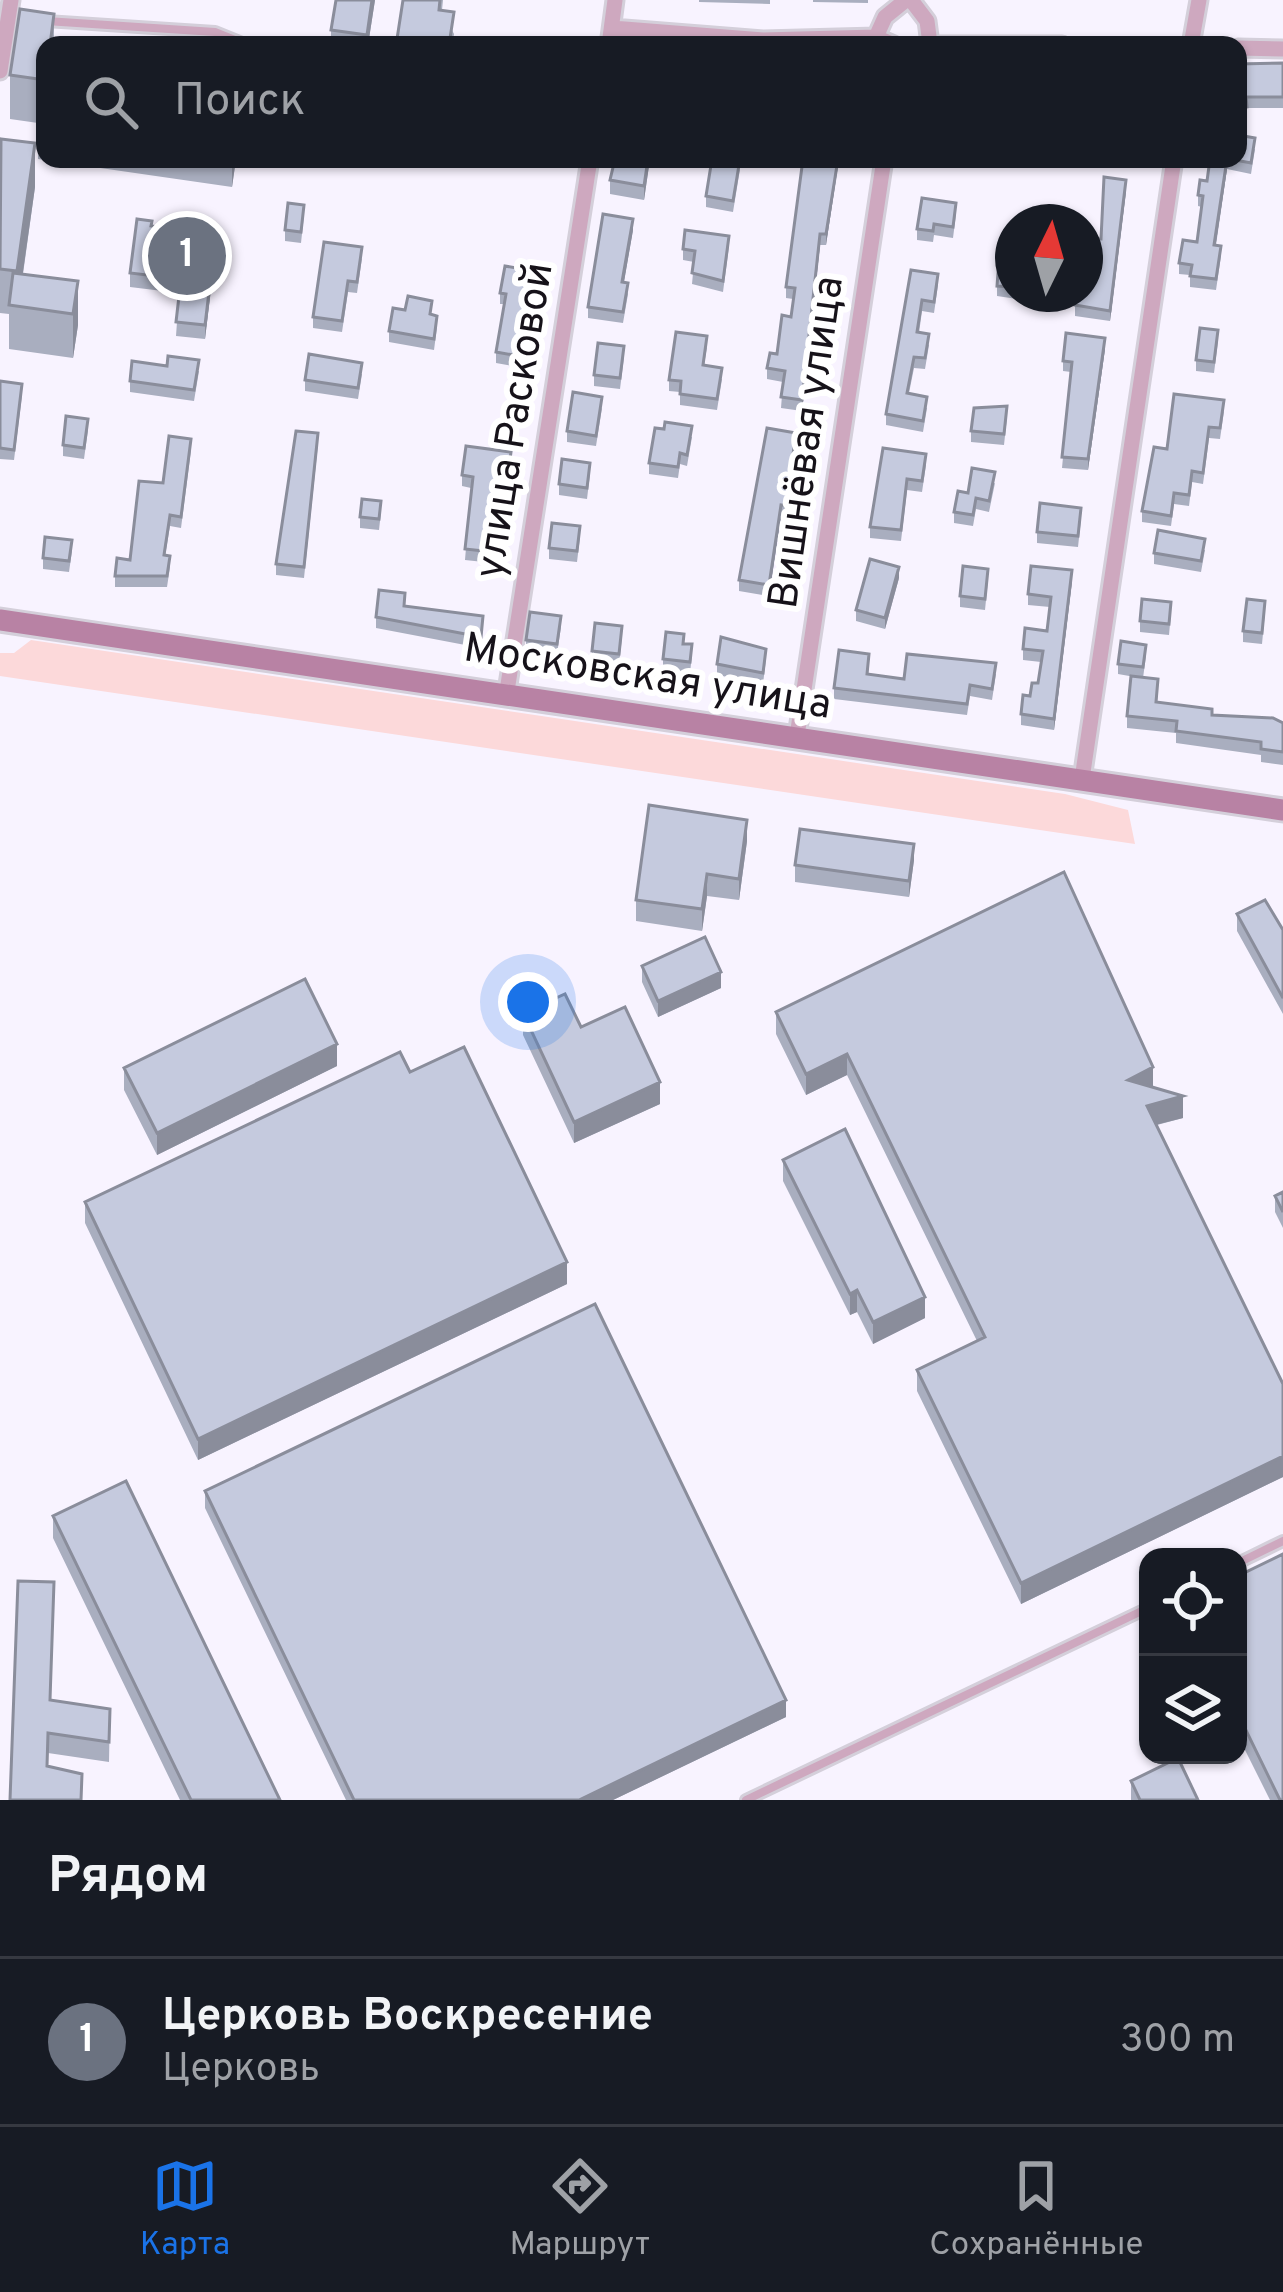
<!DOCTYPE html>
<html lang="ru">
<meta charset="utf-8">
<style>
body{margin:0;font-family:Overpass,sans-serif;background:#242831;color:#f1f3f6}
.controls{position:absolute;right:36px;bottom:36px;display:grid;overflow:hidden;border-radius:24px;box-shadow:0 3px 9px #0004}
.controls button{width:108px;height:108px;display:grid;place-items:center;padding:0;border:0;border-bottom:3px solid #363941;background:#171b24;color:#f1f3f6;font:60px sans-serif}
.compass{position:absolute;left:995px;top:204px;width:108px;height:108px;border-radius:50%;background:#171b24;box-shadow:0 3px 9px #0004;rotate:5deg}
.you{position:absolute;left:528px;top:1002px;width:42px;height:42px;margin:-30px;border:9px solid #fff;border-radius:50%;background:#1a73e8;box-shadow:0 0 0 18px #1a73e833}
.badge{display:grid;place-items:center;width:78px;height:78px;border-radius:50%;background:#1a73e8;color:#fff;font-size:39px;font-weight:700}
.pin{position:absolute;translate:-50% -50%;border:6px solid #fff;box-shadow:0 3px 12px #0006}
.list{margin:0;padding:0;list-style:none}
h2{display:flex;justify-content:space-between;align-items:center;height:156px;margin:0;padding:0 48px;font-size:51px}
h2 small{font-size:39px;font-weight:400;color:#9ea1a6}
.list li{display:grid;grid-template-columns:78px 1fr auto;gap:36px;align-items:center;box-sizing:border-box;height:168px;padding:0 48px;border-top:3px solid #363941}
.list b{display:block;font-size:45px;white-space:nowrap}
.list p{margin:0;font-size:39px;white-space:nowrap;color:#9ea1a6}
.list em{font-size:39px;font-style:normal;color:#9ea1a6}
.icon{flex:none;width:66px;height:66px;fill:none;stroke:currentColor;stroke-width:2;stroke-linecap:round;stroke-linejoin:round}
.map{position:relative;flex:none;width:1283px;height:1800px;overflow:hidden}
.search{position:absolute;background:#171b24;box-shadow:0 3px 9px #0004;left:36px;right:36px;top:36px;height:132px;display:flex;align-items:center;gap:30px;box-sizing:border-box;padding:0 42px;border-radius:24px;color:#9ea1a6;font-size:45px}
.sheet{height:324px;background:#171b24}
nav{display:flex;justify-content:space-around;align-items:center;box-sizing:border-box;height:168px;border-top:3px solid #363941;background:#171b24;font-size:33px;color:#9ea1a6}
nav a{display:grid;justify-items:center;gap:6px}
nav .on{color:#1a73e8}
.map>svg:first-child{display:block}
.green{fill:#fcd9da}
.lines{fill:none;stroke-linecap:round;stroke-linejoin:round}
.lane-casing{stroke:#d4cfda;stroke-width:14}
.street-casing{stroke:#d4cfda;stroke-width:21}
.secondary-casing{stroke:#d4cfda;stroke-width:27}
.lane{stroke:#cea8bf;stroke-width:8}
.street{stroke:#cea8bf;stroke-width:15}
.secondary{stroke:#b882a4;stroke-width:21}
.wall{fill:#a9aebf}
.shaded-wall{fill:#8a8d9b}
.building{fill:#c5cade;stroke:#8a8d9b;stroke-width:3}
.labels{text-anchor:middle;stroke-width:12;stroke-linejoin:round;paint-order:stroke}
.street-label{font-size:42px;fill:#161219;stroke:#fff}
</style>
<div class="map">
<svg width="1283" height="1800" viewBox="0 0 1283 1800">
<rect width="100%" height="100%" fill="#f8f3ff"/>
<path class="green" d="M 31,640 L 1065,794 L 1128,810 L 1135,844 L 0,676 L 0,653 L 14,653 Z"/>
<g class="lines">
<defs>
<path id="lane" d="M 46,21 L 215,32 L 247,45
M 1238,1563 L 1283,1541
M 746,1800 L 1148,1608"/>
<path id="street" d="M 911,0 L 927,21 L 930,44
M 612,28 L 763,40 L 876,37 L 894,45
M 876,37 L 885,17 L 906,0
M 609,45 L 615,0
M 928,45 L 1062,45
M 1191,45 L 1199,0
M 1238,48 L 1283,49
M 0,71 L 11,0
M 507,691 L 590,159
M 797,736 L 884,159
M 1082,779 L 1174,159"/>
<path id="secondary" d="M 0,620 L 1283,810"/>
</defs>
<use href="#lane" class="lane-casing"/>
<use href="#street" class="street-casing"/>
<use href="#secondary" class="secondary-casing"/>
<use href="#lane" class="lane"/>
<use href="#street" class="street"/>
<use href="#secondary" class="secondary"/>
</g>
<path class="wall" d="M 375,0 L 368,45 L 331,45 L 331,30 Z
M 403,0 L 443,0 L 442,10 L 454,34 L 452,45 L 397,45 Z
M 699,0 L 770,0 L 770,4 L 699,2 Z
M 813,0 L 868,0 L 868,3 L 813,2 Z
M 20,9 L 54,14 L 54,45 L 45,45 L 45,159 L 236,159 L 232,187 L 38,159 L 38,123 L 10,119 L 10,75 Z
M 1283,63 L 1283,108 L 1247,108 L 1247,118 L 1238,119 L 1238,64 Z
M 0,146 L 35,187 L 23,274 L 78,281 L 78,325 L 73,358 L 9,349 L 9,314 L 0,313 Z
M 1255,149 L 1251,174 L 1227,169 L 1216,245 L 1221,256 L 1216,290 L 1190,287 L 1190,275 L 1179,274 L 1179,263 L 1197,242 L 1202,207 L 1198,206 L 1198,195 L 1207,181 L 1210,159 Z
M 650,159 L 644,200 L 610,194 L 610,180 Z
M 839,159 L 826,245 L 820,245 L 802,411 L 781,408 L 783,382 L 767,379 L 767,368 L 777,354 L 791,317 L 793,299 L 786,298 L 786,287 Z
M 740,169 L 733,212 L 706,207 L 706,196 Z
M 1126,191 L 1110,321 L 1075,316 L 1075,305 L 1091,277 L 1101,239 Z
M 956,214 L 953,238 L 934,235 L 933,242 L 917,240 L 917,229 Z
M 304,215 L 301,243 L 285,241 L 285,230 Z
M 152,226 L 216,248 L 205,339 L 176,336 L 179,293 L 130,287 L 130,273 Z
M 633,230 L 624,282 L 628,294 L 623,323 L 588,318 L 588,307 Z
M 729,246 L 723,292 L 692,284 L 694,262 L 683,260 L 683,249 Z
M 362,258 L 357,293 L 348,292 L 342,332 L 313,328 L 313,317 Z
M 1013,261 L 1013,294 L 1018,294 L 1017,299 L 997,296 L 997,286 Z
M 911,270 L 938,285 L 934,313 L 922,311 L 919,333 L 929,345 L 925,369 L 914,368 L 909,393 L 927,408 L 923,432 L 886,425 L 886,414 Z
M 539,283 L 525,368 L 496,363 L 496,352 L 504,304 L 500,304 L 500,293 Z
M 432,315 L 437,327 L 434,350 L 389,342 L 389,331 Z
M 1218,341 L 1214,373 L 1196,371 L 1196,360 Z
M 707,347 L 704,365 L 722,379 L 717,410 L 680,405 L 680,392 L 669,391 L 669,380 Z
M 1105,349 L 1088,470 L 1062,468 L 1071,372 L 1063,371 L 1063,361 Z
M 624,357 L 620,389 L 594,386 L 594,375 Z
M 199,371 L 194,401 L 130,392 L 130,381 Z
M 362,374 L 358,399 L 305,391 L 305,380 Z
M 0,381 L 22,395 L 14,460 L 0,459 Z
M 602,408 L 596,446 L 567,442 L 567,431 Z
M 1224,411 L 1220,439 L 1209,438 L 1203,484 L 1192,482 L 1189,506 L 1174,504 L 1171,526 L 1142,522 L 1142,511 L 1167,449 Z
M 1007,417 L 1004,445 L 971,442 L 971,431 Z
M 664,429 L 692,437 L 687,466 L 680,464 L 678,478 L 649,474 L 649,463 Z
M 88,430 L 84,459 L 63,456 L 63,445 Z
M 318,444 L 304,578 L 276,575 L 276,564 Z
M 796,444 L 789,489 L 792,500 L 790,517 L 781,516 L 769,596 L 739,591 L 739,580 Z
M 883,448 L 926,465 L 922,492 L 907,490 L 901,541 L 870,538 L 870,527 Z
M 191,450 L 181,528 L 170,526 L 165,556 L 170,567 L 167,587 L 115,587 L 115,576 L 130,560 L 163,483 Z
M 511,463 L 507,492 L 500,492 L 493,563 L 465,560 L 471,488 L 462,486 L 462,475 Z
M 590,474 L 587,499 L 559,495 L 559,484 Z
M 995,483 L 989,512 L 976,509 L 973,526 L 954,523 L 954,512 L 968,493 Z
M 381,512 L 379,530 L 360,528 L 360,517 Z
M 1081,519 L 1078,547 L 1037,543 L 1037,532 Z
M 580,537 L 577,562 L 549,559 L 549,548 Z
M 1205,550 L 1201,572 L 1154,564 L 1154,553 Z
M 72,551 L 69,572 L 43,569 L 43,558 Z
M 899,578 L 885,629 L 856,621 L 856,610 Z
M 988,580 L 985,610 L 960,607 L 960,596 Z
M 1072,581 L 1054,730 L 1021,725 L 1021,714 L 1038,683 L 1041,662 L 1023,660 L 1023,649 L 1047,631 L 1050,607 L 1028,605 L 1028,594 Z
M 405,606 L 483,627 L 481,648 L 376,628 L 376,617 Z
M 1265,612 L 1262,644 L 1243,642 L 1243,631 Z
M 1171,613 L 1169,635 L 1140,632 L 1140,621 Z
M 561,627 L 557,654 L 526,650 L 526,640 Z
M 622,637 L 619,665 L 592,662 L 592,651 Z
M 684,644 L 692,655 L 690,673 L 663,670 L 663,659 Z
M 1146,656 L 1143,678 L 1158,692 L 1157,702 L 1212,715 L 1283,723 L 1283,765 L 1261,762 L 1261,755 L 1176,743 L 1176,733 L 1127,728 L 1127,716 L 1135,677 L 1118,674 L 1118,664 Z
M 766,659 L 763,684 L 717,675 L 717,664 Z
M 869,665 L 868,675 L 904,679 L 996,674 L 992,700 L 970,696 L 967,715 L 834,699 L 834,688 Z
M 747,841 L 739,900 L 707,896 L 702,931 L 636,921 L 636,900 Z
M 914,860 L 909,897 L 795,882 L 795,865 Z
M 1237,914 L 1283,930 L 1283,1014 L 1237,931 Z
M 642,966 L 721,988 L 658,1017 L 642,982 Z
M 776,1012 L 1153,1087 L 1183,1118 L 1157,1125 L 1283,1384 L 1283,1477 L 1021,1604 L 917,1391 L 917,1370 L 977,1341 L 847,1075 L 806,1095 L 776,1034 Z
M 523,1013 L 581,1027 L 660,1104 L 574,1143 L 523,1035 Z
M 337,1066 L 157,1155 L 124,1090 L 124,1068 Z
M 783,1160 L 925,1318 L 873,1344 L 857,1312 L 850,1315 L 783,1181 Z
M 1283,1192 L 1283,1228 L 1275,1212 L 1275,1196 Z
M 85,1202 L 567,1284 L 198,1460 L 85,1223 Z
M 205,1491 L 786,1717 L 613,1800 L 346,1800 L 205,1508 Z
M 53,1516 L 280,1800 L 180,1800 L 53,1538 Z
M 1238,1576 L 1283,1800 L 1270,1800 L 1238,1736 Z
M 50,1700 L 110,1709 L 109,1762 L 48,1753 Z
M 1131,1781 L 1198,1800 L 1131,1800 Z"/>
<path class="shaded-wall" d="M 372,0 L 375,0 L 368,45 L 367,45 Z
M 35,143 L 35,187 L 18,307 L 17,271 Z
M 232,159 L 236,159 L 232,187 Z
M 648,159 L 650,159 L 644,200 L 644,186 Z
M 838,159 L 839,159 L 826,245 L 826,234 Z
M 1227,159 L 1227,169 L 1214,256 L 1214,245 Z
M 1126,180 L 1126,191 L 1110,321 L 1110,311 Z
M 633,219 L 633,230 L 622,293 L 622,282 Z
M 216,234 L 216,248 L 205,339 L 205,325 Z
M 820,234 L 820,245 L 802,411 L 802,400 Z
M 539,272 L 539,283 L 525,368 L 525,357 Z
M 78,281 L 78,325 L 73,358 L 73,314 Z
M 1105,338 L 1105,349 L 1088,470 L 1088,459 Z
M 781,505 L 781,516 L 769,596 L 769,585 Z
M 899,567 L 899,578 L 885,629 L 885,618 Z
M 1072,570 L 1072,581 L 1054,730 L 1054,719 Z
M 747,820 L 747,841 L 739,900 L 739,879 Z
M 914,844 L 914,860 L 909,897 L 909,881 Z
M 707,874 L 707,896 L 702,931 L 702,909 Z
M 721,972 L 721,988 L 658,1017 L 658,1001 Z
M 337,1044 L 337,1066 L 157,1155 L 157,1133 Z
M 847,1054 L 847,1075 L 806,1095 L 806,1074 Z
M 1153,1067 L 1153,1089 L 1128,1080 Z
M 660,1082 L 660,1104 L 574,1143 L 574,1122 Z
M 1183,1096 L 1183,1118 L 1147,1127 L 1147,1106 Z
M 567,1262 L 567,1284 L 198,1460 L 198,1439 Z
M 857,1290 L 857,1312 L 850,1315 L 850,1294 Z
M 925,1297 L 925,1318 L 873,1344 L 873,1322 Z
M 1283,1456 L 1283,1477 L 1021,1604 L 1021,1583 Z
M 786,1700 L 786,1717 L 613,1800 L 579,1800 Z"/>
<path class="building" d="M 336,0 L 372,0 L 367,35 L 331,30 Z
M 403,0 L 440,0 L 439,10 L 454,12 L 449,45 L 414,45 L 415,41 L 397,39 Z
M 20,9 L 54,14 L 50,45 L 45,45 L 45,80 L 10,75 Z
M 1283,63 L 1283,97 L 1246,97 L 1247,107 L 1238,108 L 1238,64 Z
M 43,81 L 45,81 L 45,116 L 38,115 Z
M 1238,135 L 1255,138 L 1251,163 L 1230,159 L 1238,159 Z
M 1,139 L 35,143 L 17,271 L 0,269 Z
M 615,159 L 648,159 L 644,186 L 610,180 Z
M 712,159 L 740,159 L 733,201 L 706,196 Z
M 803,159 L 838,159 L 826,234 L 820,234 L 802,400 L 781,397 L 785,371 L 767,368 L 770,353 L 777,354 L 782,315 L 791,317 L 795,288 L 786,287 Z
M 1210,159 L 1227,159 L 1214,245 L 1221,246 L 1216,279 L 1190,276 L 1192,265 L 1179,263 L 1183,240 L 1197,242 L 1203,196 L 1198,195 L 1200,180 L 1207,181 Z
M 1104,177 L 1126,180 L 1110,311 L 1075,305 L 1077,294 L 1085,294 L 1085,276 L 1091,277 L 1095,239 L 1101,239 Z
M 922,198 L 956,203 L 953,227 L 934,224 L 933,231 L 917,229 Z
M 288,203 L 304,205 L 301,232 L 285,230 Z
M 603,214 L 633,219 L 622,282 L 628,283 L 623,312 L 588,307 Z
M 137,219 L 152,221 L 151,226 L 216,234 L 205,325 L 176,322 L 181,279 L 130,273 Z
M 685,230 L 729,236 L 723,281 L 692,273 L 695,251 L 683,249 Z
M 324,242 L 362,247 L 357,282 L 348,281 L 342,321 L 313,317 Z
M 999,260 L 1013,261 L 1013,287 L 997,286 Z
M 505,266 L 539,272 L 525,357 L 496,352 L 506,294 L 500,293 Z
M 911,270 L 938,274 L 934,302 L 922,300 L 917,332 L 929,334 L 925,358 L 914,357 L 907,393 L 927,397 L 923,421 L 886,414 Z
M 13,273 L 78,281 L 73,314 L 9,305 Z
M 408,296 L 432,301 L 430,314 L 437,316 L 434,339 L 389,331 L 393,308 L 405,310 Z
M 1200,328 L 1218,330 L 1214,362 L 1196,360 Z
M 676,332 L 707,336 L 703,365 L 722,368 L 717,399 L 680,394 L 681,381 L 669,380 Z
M 1066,333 L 1105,338 L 1088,459 L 1062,457 L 1072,362 L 1063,361 Z
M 598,343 L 624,346 L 620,378 L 594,375 Z
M 309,354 L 362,363 L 358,388 L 305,380 Z
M 168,356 L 199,360 L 194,390 L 130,381 L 132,361 L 167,366 Z
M 0,381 L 22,384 L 14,450 L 0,448 Z
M 573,392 L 602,397 L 596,436 L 567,431 Z
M 1174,394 L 1224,400 L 1220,428 L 1209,427 L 1203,473 L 1192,471 L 1189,495 L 1174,493 L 1171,516 L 1142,511 L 1154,447 L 1167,449 Z
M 1007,406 L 1004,434 L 971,431 L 974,408 Z
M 66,416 L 88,419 L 84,448 L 63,445 Z
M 665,422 L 692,426 L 687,455 L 680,453 L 678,467 L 649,463 L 655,428 L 664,429 Z
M 767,428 L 796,433 L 788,489 L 792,490 L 790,506 L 781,505 L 769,585 L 739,580 Z
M 296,431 L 318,433 L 304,567 L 276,564 Z
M 169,436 L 191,439 L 181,517 L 170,515 L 164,555 L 170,556 L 167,576 L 115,576 L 117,558 L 130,560 L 139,481 L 163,483 Z
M 466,446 L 511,452 L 507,482 L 500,481 L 493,552 L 465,549 L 473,477 L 462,475 Z
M 883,448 L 926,454 L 922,481 L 907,479 L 901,530 L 870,527 Z
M 562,459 L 590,463 L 587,488 L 559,484 Z
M 972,468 L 995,472 L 989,501 L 976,498 L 973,515 L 954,512 L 958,491 L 968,493 Z
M 362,499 L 381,501 L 379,519 L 360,517 Z
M 1040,503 L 1081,508 L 1078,536 L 1037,532 Z
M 552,523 L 580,526 L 577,551 L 549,548 Z
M 1158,530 L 1205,539 L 1201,561 L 1154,553 Z
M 45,537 L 72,540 L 69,561 L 43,558 Z
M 870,559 L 899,567 L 885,618 L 856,610 Z
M 963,566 L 988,569 L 985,599 L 960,596 Z
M 1031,566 L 1072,570 L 1054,719 L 1021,714 L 1023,695 L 1030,696 L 1032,683 L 1038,683 L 1043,651 L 1023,649 L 1025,628 L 1047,631 L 1051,597 L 1028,594 Z
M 379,590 L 405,593 L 404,606 L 483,616 L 481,637 L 376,617 Z
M 1142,599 L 1171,602 L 1169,624 L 1140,621 Z
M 1247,599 L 1265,601 L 1262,633 L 1243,631 Z
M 530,612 L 561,616 L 557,644 L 526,640 Z
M 595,623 L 622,626 L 619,654 L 592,651 Z
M 666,632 L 684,634 L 683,644 L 692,644 L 690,662 L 663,659 Z
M 721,637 L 766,649 L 763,673 L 717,664 Z
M 1121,641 L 1146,645 L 1143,667 L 1118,664 Z
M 839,650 L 869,654 L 867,674 L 904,679 L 907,654 L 996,663 L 992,689 L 970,685 L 967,704 L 834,688 Z
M 1131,676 L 1158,679 L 1156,702 L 1212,709 L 1212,715 L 1273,718 L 1283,723 L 1283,752 L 1261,749 L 1261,742 L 1176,731 L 1177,721 L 1127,716 Z
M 649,805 L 747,820 L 739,879 L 707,874 L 702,909 L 636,900 Z
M 800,829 L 914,844 L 909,881 L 795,865 Z
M 1064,872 L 1153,1067 L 1128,1080 L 1183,1096 L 1147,1106 L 1283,1384 L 1283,1456 L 1021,1583 L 917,1370 L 985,1337 L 847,1054 L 806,1074 L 776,1012 Z
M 1265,900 L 1283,930 L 1283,998 L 1237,914 Z
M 705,937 L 721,972 L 658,1001 L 642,966 Z
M 305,979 L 337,1044 L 157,1133 L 124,1068 Z
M 565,994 L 581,1027 L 625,1007 L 660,1082 L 574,1122 L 523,1013 Z
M 464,1047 L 567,1262 L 198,1439 L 85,1202 L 400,1052 L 410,1072 Z
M 845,1129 L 925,1297 L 873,1322 L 857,1290 L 850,1294 L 783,1160 Z
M 1283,1192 L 1283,1212 L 1275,1196 Z
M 595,1304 L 786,1700 L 579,1800 L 354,1800 L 205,1491 Z
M 126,1481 L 280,1800 L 191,1800 L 53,1516 Z
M 1283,1554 L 1283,1800 L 1280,1800 L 1238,1714 L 1238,1576 Z
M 18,1581 L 54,1582 L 50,1700 L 110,1709 L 109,1742 L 48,1733 L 47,1766 L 82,1774 L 81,1800 L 10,1800 Z
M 1178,1758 L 1198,1800 L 1140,1800 L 1131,1781 Z"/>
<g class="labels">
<g class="street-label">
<text transform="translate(512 420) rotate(-81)" y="15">улица Расковой</text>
<text transform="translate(804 442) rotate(-82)" y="15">Вишнёвая улица</text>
<text transform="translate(648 674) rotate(9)" y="15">Московская улица</text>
</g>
</g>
</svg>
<div class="controls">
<button><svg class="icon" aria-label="locate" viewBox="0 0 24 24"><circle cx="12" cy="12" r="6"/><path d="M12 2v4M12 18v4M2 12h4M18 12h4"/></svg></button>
<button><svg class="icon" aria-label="layers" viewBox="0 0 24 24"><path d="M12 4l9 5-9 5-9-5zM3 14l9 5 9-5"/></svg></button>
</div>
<svg class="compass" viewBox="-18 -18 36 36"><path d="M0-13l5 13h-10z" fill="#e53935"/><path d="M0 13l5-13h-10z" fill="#9ea1a6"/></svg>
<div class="you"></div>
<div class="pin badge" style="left:187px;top:256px;background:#6b7280">1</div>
<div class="search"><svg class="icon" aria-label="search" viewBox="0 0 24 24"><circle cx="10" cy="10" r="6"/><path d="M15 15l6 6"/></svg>Поиск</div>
</div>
<section class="sheet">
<h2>Рядом<small></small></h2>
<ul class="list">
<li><span class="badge" style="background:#6b7280">1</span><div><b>Церковь Воскресение</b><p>Церковь</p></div><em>300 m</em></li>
</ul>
</section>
<nav>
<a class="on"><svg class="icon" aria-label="map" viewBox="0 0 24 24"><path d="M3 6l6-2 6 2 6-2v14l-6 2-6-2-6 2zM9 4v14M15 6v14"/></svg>Карта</a>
<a><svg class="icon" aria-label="directions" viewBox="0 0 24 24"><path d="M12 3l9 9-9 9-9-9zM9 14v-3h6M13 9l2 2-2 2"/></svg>Маршрут</a>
<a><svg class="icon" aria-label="saved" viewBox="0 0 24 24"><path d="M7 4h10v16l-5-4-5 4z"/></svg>Сохранённые</a>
</nav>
